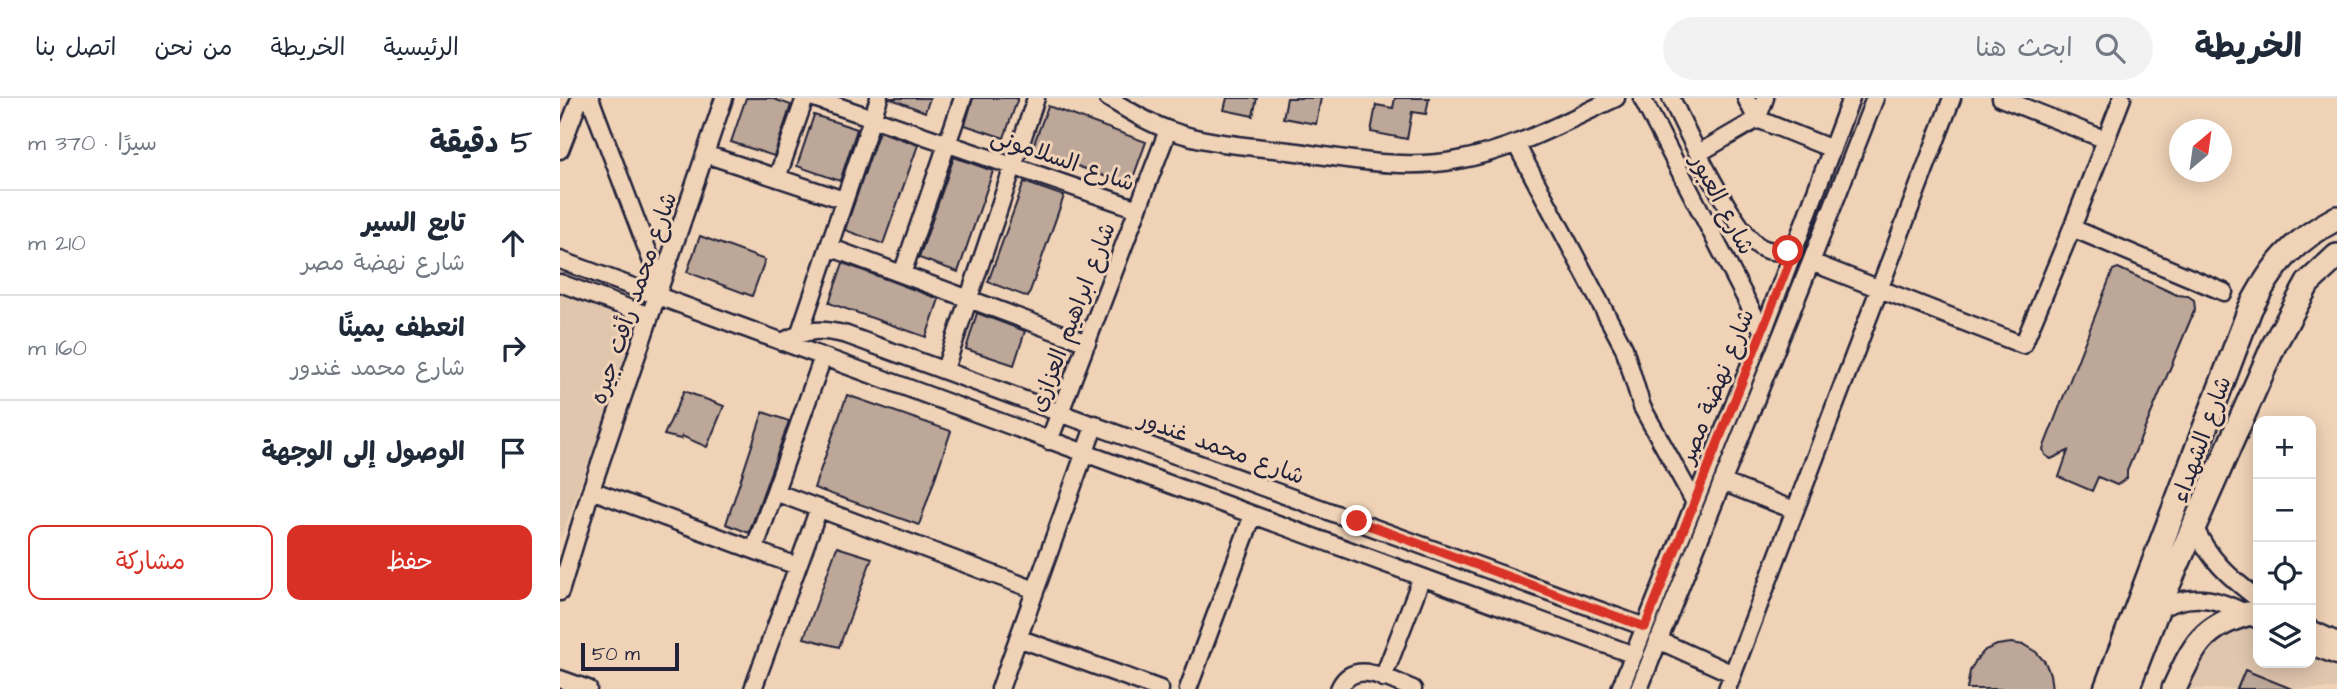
<!DOCTYPE html>
<html lang="ar">
<meta charset="utf-8">
<style>
body{margin:0;font-family:"Architects Daughter","Playpen Sans Arabic",sans-serif;background:#f2f2f3;color:#1f2937;direction:rtl}
.controls{position:absolute;right:21px;bottom:21px;display:grid;overflow:hidden;border-radius:14px;box-shadow:0 4px 18px #0003}
.controls button{width:63px;height:63px;display:grid;place-items:center;padding:0;border:0;border-bottom:2px solid #e0e1e3;background:#fff;color:#1f2937;font:35px sans-serif}
.compass{position:absolute;left:1609px;top:21px;width:63px;height:63px;border-radius:50%;background:#fff;box-shadow:0 4px 18px #0003;rotate:29deg}
.scale{position:absolute;left:21px;bottom:18px;width:98px;box-sizing:border-box;padding-left:7px;border:4px solid #22223b;border-top:0;font-size:19px;line-height:24px;white-space:nowrap;color:#22223b;-webkit-text-stroke:5px #f0d3b7;paint-order:stroke}
.stop{position:absolute;width:21px;height:21px;margin:-16px;border:5px solid #d93025;border-radius:50%;background:#fff}
.stop.end{background:#d93025;border-color:#fff;box-shadow:0 2px 7px #0008}
.list{margin:0;padding:0;list-style:none}
h2{display:flex;justify-content:space-between;align-items:center;height:91px;margin:0;padding:0 28px;font-size:30px}
h2 small{font-size:23px;font-weight:400;color:#747a83}
.list li{display:grid;grid-template-columns:46px 1fr auto;gap:21px;align-items:center;box-sizing:border-box;height:105px;padding:0 28px;border-top:2px solid #e0e1e3}
.list b{display:block;font-size:26px;white-space:nowrap}
.list p{margin:0;font-size:23px;white-space:nowrap;color:#747a83}
.list em{font-size:23px;font-style:normal;color:#747a83}
.actions{display:flex;gap:14px;padding:21px 28px}
.actions a{flex:1;padding:16px 0;border:2px solid #d93025;border-radius:14px;text-align:center;font-size:24px;color:#d93025}
.actions .main{background:#d93025;color:#fff}
.icon{flex:none;width:38px;height:38px;fill:none;stroke:currentColor;stroke-width:2;stroke-linecap:round;stroke-linejoin:round}
.map{position:relative;flex:none;width:1777px;height:591px;overflow:hidden;direction:ltr}
header{display:flex;align-items:center;gap:42px;box-sizing:border-box;height:98px;padding:0 35px;background:#fff;border-bottom:2px solid #e0e1e3}
header strong{font-size:33px}
nav{display:flex;gap:38px;margin-inline-start:auto;font-size:24px}
.search{width:490px;height:63px;background:#f2f2f3;display:flex;align-items:center;gap:18px;box-sizing:border-box;padding:0 24px;border-radius:38px;color:#747a83;font-size:26px}
main{display:flex}
aside{flex:1;background:#fff}
.map>svg:first-child{display:block}
.built{fill:#e1c6ae}
.building{fill:#bda798;stroke:#22223b;stroke-width:2}
.lines{fill:none;stroke-linecap:round;stroke-linejoin:round}
.minor-casing{stroke:#22223b;stroke-width:21}
.highway-casing{stroke:#22223b;stroke-width:28}
.minor{stroke:#f0d3b7;stroke-width:16}
.highway{stroke:#f0d3b7;stroke-width:23}
.route{stroke:#d93025;stroke-width:9}
.labels{text-anchor:middle;stroke-width:6;stroke-linejoin:round;paint-order:stroke}
.street-label{font-size:23px;fill:#22223b;stroke:#f0d3b7}
</style>
<header>
<strong>الخريطة</strong>
<div class="search"><svg class="icon" aria-label="search" viewBox="0 0 24 24"><circle cx="10" cy="10" r="6"/><path d="M15 15l6 6"/></svg>ابحث هنا</div>
<nav><a>الرئيسية</a><a>الخريطة</a><a>من نحن</a><a>اتصل بنا</a></nav>
</header>
<main>
<div class="map">
<svg width="1777" height="591" viewBox="0 0 1777 591">
<rect width="100%" height="100%" fill="#f0d3b7"/>
<filter id="ink" filterUnits="userSpaceOnUse"><feTurbulence type="fractalNoise" baseFrequency=".0143" numOctaves="2"/><feDisplacementMap in="SourceGraphic" scale="14" xChannelSelector="R" yChannelSelector="G"/><feConvolveMatrix kernelMatrix="1 2 1 2 8 2 1 2 1" color-interpolation-filters="sRGB"/></filter>
<g filter="url(#ink)">
<path class="built" d="M 0,193 L 80,222 L 0,443 Z
M 1666,517 L 1698,530 L 1698,565 L 1751,565 L 1751,552 L 1777,563 L 1777,591 L 1624,591 Z"/>
<path class="building" d="M 186,0 L 211,0 L 231,7 L 214,58 L 171,44 Z
M 329,0 L 370,0 L 365,14 Z
M 413,0 L 458,0 L 444,40 L 405,27 Z
M 667,0 L 697,0 L 693,18 L 664,12 Z
M 727,0 L 761,0 L 756,26 L 723,20 Z
M 835,0 L 869,0 L 866,16 L 852,14 L 847,41 L 811,34 L 816,7 L 833,10 Z
M 488,8 L 586,44 L 570,88 L 472,51 Z
M 254,17 L 297,31 L 280,83 L 237,68 Z
M 319,33 L 358,47 L 323,146 L 285,132 Z
M 394,59 L 433,73 L 398,174 L 359,160 Z
M 464,84 L 504,98 L 468,199 L 428,184 Z
M 140,138 L 205,162 L 192,198 L 127,174 Z
M 283,165 L 379,201 L 366,239 L 269,205 Z
M 1558,170 L 1617,197 L 1628,198 L 1634,202 L 1635,211 L 1567,373 L 1567,380 L 1557,387 L 1538,379 L 1532,393 L 1499,379 L 1508,353 L 1491,361 L 1485,357 L 1483,351 L 1553,172 Z
M 417,215 L 465,233 L 454,267 L 406,251 Z
M 124,293 L 164,308 L 147,349 L 122,338 L 121,341 L 104,337 Z
M 287,297 L 391,333 L 359,427 L 254,390 Z
M 203,314 L 229,323 L 189,435 L 166,426 Z
M 277,449 L 312,460 L 279,549 L 244,540 Z
M 1451,545 L 1464,547 L 1476,554 L 1485,564 L 1490,576 L 1492,591 L 1407,591 L 1410,573 L 1416,562 L 1425,552 L 1437,547 Z
M 1685,572 L 1732,591 L 1677,591 Z"/>
<g class="lines">
<defs>
<path id="minor" d="M 30,0 L 95,172 L 97,192
M 254,0 L 578,111
M 548,0 C 568,12 588,25 609,32 C 647,46 689,48 729,53 C 785,60 842,73 898,62 C 954,52 1004,24 1056,0
M 1082,0 L 1203,234
M 1111,0 C 1125,30 1176,138 1202,150 C 1212,155 1224,153 1234,152
M 1186,0 L 1197,22
M 1441,0 L 1546,42
M 1197,22 L 1205,0
M 956,46 L 1064,250 L 1082,309 L 1134,403
M 0,52 L 20,0
M 1139,55 L 1194,23 L 1200,22 L 1272,51
M 145,56 L 284,102
M 217,80 L 245,0
M 1512,130 L 1664,194
M 269,149 L 527,245
M 0,162 L 1074,557
M 1251,164 L 1463,247 L 1512,130 L 1562,0
M 342,176 L 403,0
M 0,185 L 90,218
M 240,234 L 319,0
M 222,244 C 247,231 261,230 287,237 L 1085,529
M 385,271 L 476,0
M 489,343 L 608,32
M 1162,384 L 1234,412
M 31,392 L 237,468
M 215,394 L 475,492
M 1634,428 C 1648,460 1670,480 1698,501
M 194,452 L 263,259
M 0,494 L 31,392 L 164,0
M 1597,512 C 1635,491 1663,502 1698,522
M 1751,531 L 1777,543
M 458,540 L 600,591
M 1098,542 L 1173,576
M 1751,548 L 1777,558
M 823,580 L 862,479
M 0,581 L 28,591
M 193,591 L 259,410
M 440,591 L 535,326
M 628,591 L 693,417
M 779,591 C 793,559 830,582 853,591
M 1060,591 L 1203,234 L 1291,0
M 1079,591 L 1251,164 L 1315,0
M 1167,591 L 1392,0"/>
<path id="highway" d="M 1546,591 L 1690,211 C 1713,166 1732,144 1777,120
M 1567,591 L 1597,512 L 1714,247 L 1748,185 L 1777,158
M 1614,591 C 1633,550 1641,529 1687,516"/>
</defs>
<use href="#minor" class="minor-casing"/>
<use href="#highway" class="highway-casing"/>
<use href="#minor" class="minor"/>
<use href="#highway" class="highway"/>
</g>
</g>
<g class="lines" filter="url(#ink)">
<path class="route" d="M 797,423 L 1085,529 L 1234,152 L 1228,153"/>
</g>
<g class="labels">
<g class="street-label">
<text transform="translate(503 61) rotate(19)" y="8">شارع السلامونى</text>
<text transform="translate(1163 106) rotate(62)" y="8">شارع العبور</text>
<text transform="translate(73 200) rotate(-71)" y="8">شارع محمد رأفت جيره</text>
<text transform="translate(512 219) rotate(-69)" y="8">شارع ابراهيم العزازى</text>
<text transform="translate(1156 288) rotate(-68)" y="8">شارع نهضة مصر</text>
<text transform="translate(1641 341) rotate(-70)" y="8">شارع الشهداء</text>
<text transform="translate(662 349) rotate(20)" y="8">شارع محمد غندور</text>
</g>
</g>
</svg>
<div class="controls">
<button>+</button>
<button>−</button>
<button><svg class="icon" aria-label="locate" viewBox="0 0 24 24"><circle cx="12" cy="12" r="6"/><path d="M12 2v4M12 18v4M2 12h4M18 12h4"/></svg></button>
<button><svg class="icon" aria-label="layers" viewBox="0 0 24 24"><path d="M12 4l9 5-9 5-9-5zM3 14l9 5 9-5"/></svg></button>
</div>
<svg class="compass" viewBox="-18 -18 36 36"><path d="M0-13l5 13h-10z" fill="#e53935"/><path d="M0 13l5-13h-10z" fill="#747a83"/></svg>
<div class="scale">50 m</div>
<div class="stop" style="left:1228px;top:153px"></div>
<div class="stop end" style="left:797px;top:423px"></div>
</div>
<aside>
<h2>5 دقيقة<small>سيرًا · 370 m</small></h2>
<ul class="list">
<li><svg class="icon" aria-label="ahead" viewBox="0 0 24 24"><path d="M12 20V5M6 11l6-6 6 6"/></svg><div><b>تابع السير</b><p>شارع نهضة مصر</p></div><em>210 m</em></li>
<li><svg class="icon" aria-label="right" viewBox="0 0 24 24"><path d="M7 20v-9h11M14 6l5 5-5 5"/></svg><div><b>انعطف يمينًا</b><p>شارع محمد غندور</p></div><em>160 m</em></li>
<li><svg class="icon" aria-label="arrive" viewBox="0 0 24 24"><path d="M6 21V4h12l-3 4 3 4H6"/></svg><div><b>الوصول إلى الوجهة</b></div></li>
</ul>
<div class="actions"><a class="main">حفظ</a><a>مشاركة</a></div>
</aside>
</main>
